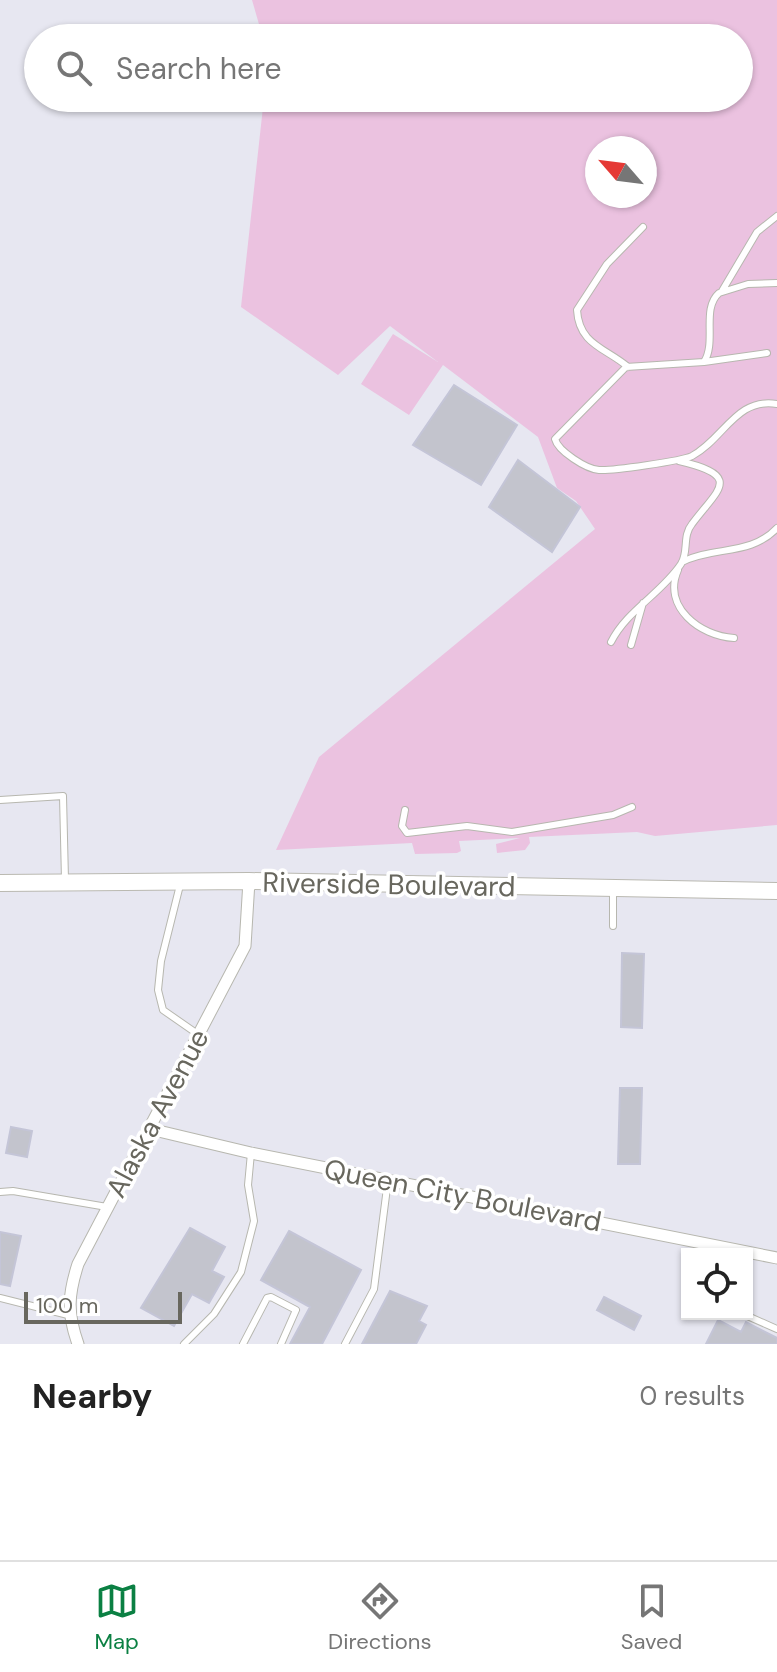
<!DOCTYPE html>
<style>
body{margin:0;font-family:"DM Sans",sans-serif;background:#f2f2f2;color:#222}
.controls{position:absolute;right:24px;bottom:24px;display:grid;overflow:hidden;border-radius:0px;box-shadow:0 2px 6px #0004}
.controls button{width:72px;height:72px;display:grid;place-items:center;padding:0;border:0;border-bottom:2px solid #e0e0e0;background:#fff;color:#222;font:40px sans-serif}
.compass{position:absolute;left:585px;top:136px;width:72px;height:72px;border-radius:50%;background:#fff;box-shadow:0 2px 6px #0004;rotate:298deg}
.scale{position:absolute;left:24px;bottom:20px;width:158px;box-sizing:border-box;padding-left:8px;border:4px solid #68675e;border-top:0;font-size:22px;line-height:28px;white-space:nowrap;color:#68675e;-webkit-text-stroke:6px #fff;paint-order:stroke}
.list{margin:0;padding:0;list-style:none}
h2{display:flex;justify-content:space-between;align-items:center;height:104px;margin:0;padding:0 32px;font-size:34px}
h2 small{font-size:26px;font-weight:400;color:#767676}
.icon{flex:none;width:44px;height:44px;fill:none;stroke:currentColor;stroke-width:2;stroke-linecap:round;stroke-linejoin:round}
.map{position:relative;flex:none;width:777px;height:1344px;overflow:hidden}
.search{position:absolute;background:#fff;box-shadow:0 2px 6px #0004;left:24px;right:24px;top:24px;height:88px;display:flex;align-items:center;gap:20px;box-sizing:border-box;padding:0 28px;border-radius:44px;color:#767676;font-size:30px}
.sheet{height:216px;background:#fff}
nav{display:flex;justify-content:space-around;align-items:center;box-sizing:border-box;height:112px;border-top:2px solid #e0e0e0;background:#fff;font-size:22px;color:#767676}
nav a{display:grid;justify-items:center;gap:4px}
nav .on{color:#0b8043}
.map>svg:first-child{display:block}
.green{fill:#ebc2e0;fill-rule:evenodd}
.building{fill:#c3c4cd;stroke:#c4c5d7;stroke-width:2}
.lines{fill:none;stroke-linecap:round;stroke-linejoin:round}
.lane-casing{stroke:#b7b7af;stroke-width:8}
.street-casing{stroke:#b7b7af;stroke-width:13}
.secondary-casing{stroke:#bab9b1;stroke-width:18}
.lane{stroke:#fff;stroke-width:6}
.street{stroke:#fff;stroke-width:11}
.secondary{stroke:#fff;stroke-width:16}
.labels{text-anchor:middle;stroke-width:7;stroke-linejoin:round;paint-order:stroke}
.street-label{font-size:28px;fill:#68675e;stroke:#fff}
</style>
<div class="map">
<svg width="777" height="1344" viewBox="0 0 777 1344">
<rect width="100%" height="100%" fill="#e7e7f1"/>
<path class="green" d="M 252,0 L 777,0 L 777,825 L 655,836 L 637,832 L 529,837 L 530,843 L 525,850 L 497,853 L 496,844 L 520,838 L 459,841 L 461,851 L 457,853 L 415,854 L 412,843 L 276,850 L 319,757 L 595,529 L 576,501 L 557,488 L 538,437 L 443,365 L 409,415 L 361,384 L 393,334 L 438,362 L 390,326 L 338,375 L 241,307 L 264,98 L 739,98 L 739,38 L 263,38 ZM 597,148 L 645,148 L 645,196 L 597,196 Z"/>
<path class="building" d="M 454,385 L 517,425 L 481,485 L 413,445 Z
M 518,460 L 580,507 L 552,552 L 489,507 Z
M 622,953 L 644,954 L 642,1028 L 621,1027 Z
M 620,1088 L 642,1088 L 640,1164 L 618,1164 Z
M 11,1127 L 32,1131 L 27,1157 L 6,1153 Z
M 190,1228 L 225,1247 L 212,1271 L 224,1277 L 209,1303 L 192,1294 L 174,1326 L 141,1308 Z
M 289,1231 L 361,1270 L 322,1344 L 290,1344 L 310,1307 L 261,1280 Z
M 0,1232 L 21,1236 L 10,1286 L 0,1284 Z
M 390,1291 L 427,1306 L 419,1321 L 426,1325 L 416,1344 L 362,1344 Z
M 604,1297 L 641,1316 L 634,1330 L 597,1310 Z
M 718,1320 L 741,1332 L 746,1322 L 777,1338 L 777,1344 L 706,1344 Z"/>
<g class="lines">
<defs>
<path id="lane" d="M 777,283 L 748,284 L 719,293 C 701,309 717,342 704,362 L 626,367 L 555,439 C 558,451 586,469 599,470 C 611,471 682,461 692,456 C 724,439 736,397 777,404
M 722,291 L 757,232 L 777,216
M 704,362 L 767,353
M 628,367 C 606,348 579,345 577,310 L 607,264 L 643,227
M 682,562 C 714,546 751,556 777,528
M 678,570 C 662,607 700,636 734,638
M 611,642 C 627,610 661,594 681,564 C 689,552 682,536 692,524 C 718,489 744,476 679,461
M 631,645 L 643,603
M 0,800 L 63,796 L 65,880
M 405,810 L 402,826 L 407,833 L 467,826 L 512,832 L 613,815 L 632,807
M 180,885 L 161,961 L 158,990 L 163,1010 L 199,1035
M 613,926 L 613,889
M 0,1192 L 13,1191 L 107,1207
M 0,1298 L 68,1315
M 743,1314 L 777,1329
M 184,1344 L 214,1314 L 241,1272 L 254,1221 L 248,1185 L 251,1153
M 243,1344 L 267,1298 L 271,1297 L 296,1310 L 281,1344
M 345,1344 L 374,1289 L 388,1180"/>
<path id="street" d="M 150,1129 L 251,1153 L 777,1258
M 78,1344 C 67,1313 68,1295 78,1264 L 245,946 L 249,881"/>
<path id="secondary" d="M 0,883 L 249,881 L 777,891"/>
</defs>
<use href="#lane" class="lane-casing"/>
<use href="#street" class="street-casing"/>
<use href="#secondary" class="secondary-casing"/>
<use href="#lane" class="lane"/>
<use href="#street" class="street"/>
<use href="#secondary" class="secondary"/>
</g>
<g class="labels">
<g class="street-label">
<text transform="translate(389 884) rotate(1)" y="10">Riverside Boulevard</text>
<text transform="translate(157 1113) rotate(-62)" y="10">Alaska Avenue</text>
<text transform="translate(463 1195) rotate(11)" y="10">Queen City Boulevard</text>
</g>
</g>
</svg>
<div class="controls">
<button><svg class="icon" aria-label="locate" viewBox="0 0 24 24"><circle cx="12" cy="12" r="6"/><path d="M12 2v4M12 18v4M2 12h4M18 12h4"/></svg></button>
</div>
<svg class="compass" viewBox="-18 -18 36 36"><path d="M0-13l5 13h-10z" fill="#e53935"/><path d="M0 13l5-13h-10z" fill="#767676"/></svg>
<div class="scale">100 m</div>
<div class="search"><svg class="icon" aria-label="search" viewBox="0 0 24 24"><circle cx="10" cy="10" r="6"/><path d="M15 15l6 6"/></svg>Search here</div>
</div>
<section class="sheet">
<h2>Nearby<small>0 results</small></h2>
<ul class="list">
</ul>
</section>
<nav>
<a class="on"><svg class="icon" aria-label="map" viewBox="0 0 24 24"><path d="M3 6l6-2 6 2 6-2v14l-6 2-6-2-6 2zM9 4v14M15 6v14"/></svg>Map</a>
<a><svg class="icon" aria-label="directions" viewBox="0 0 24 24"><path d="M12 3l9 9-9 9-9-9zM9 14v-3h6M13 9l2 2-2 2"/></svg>Directions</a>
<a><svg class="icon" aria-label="saved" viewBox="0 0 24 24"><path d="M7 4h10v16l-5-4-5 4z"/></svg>Saved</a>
</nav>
